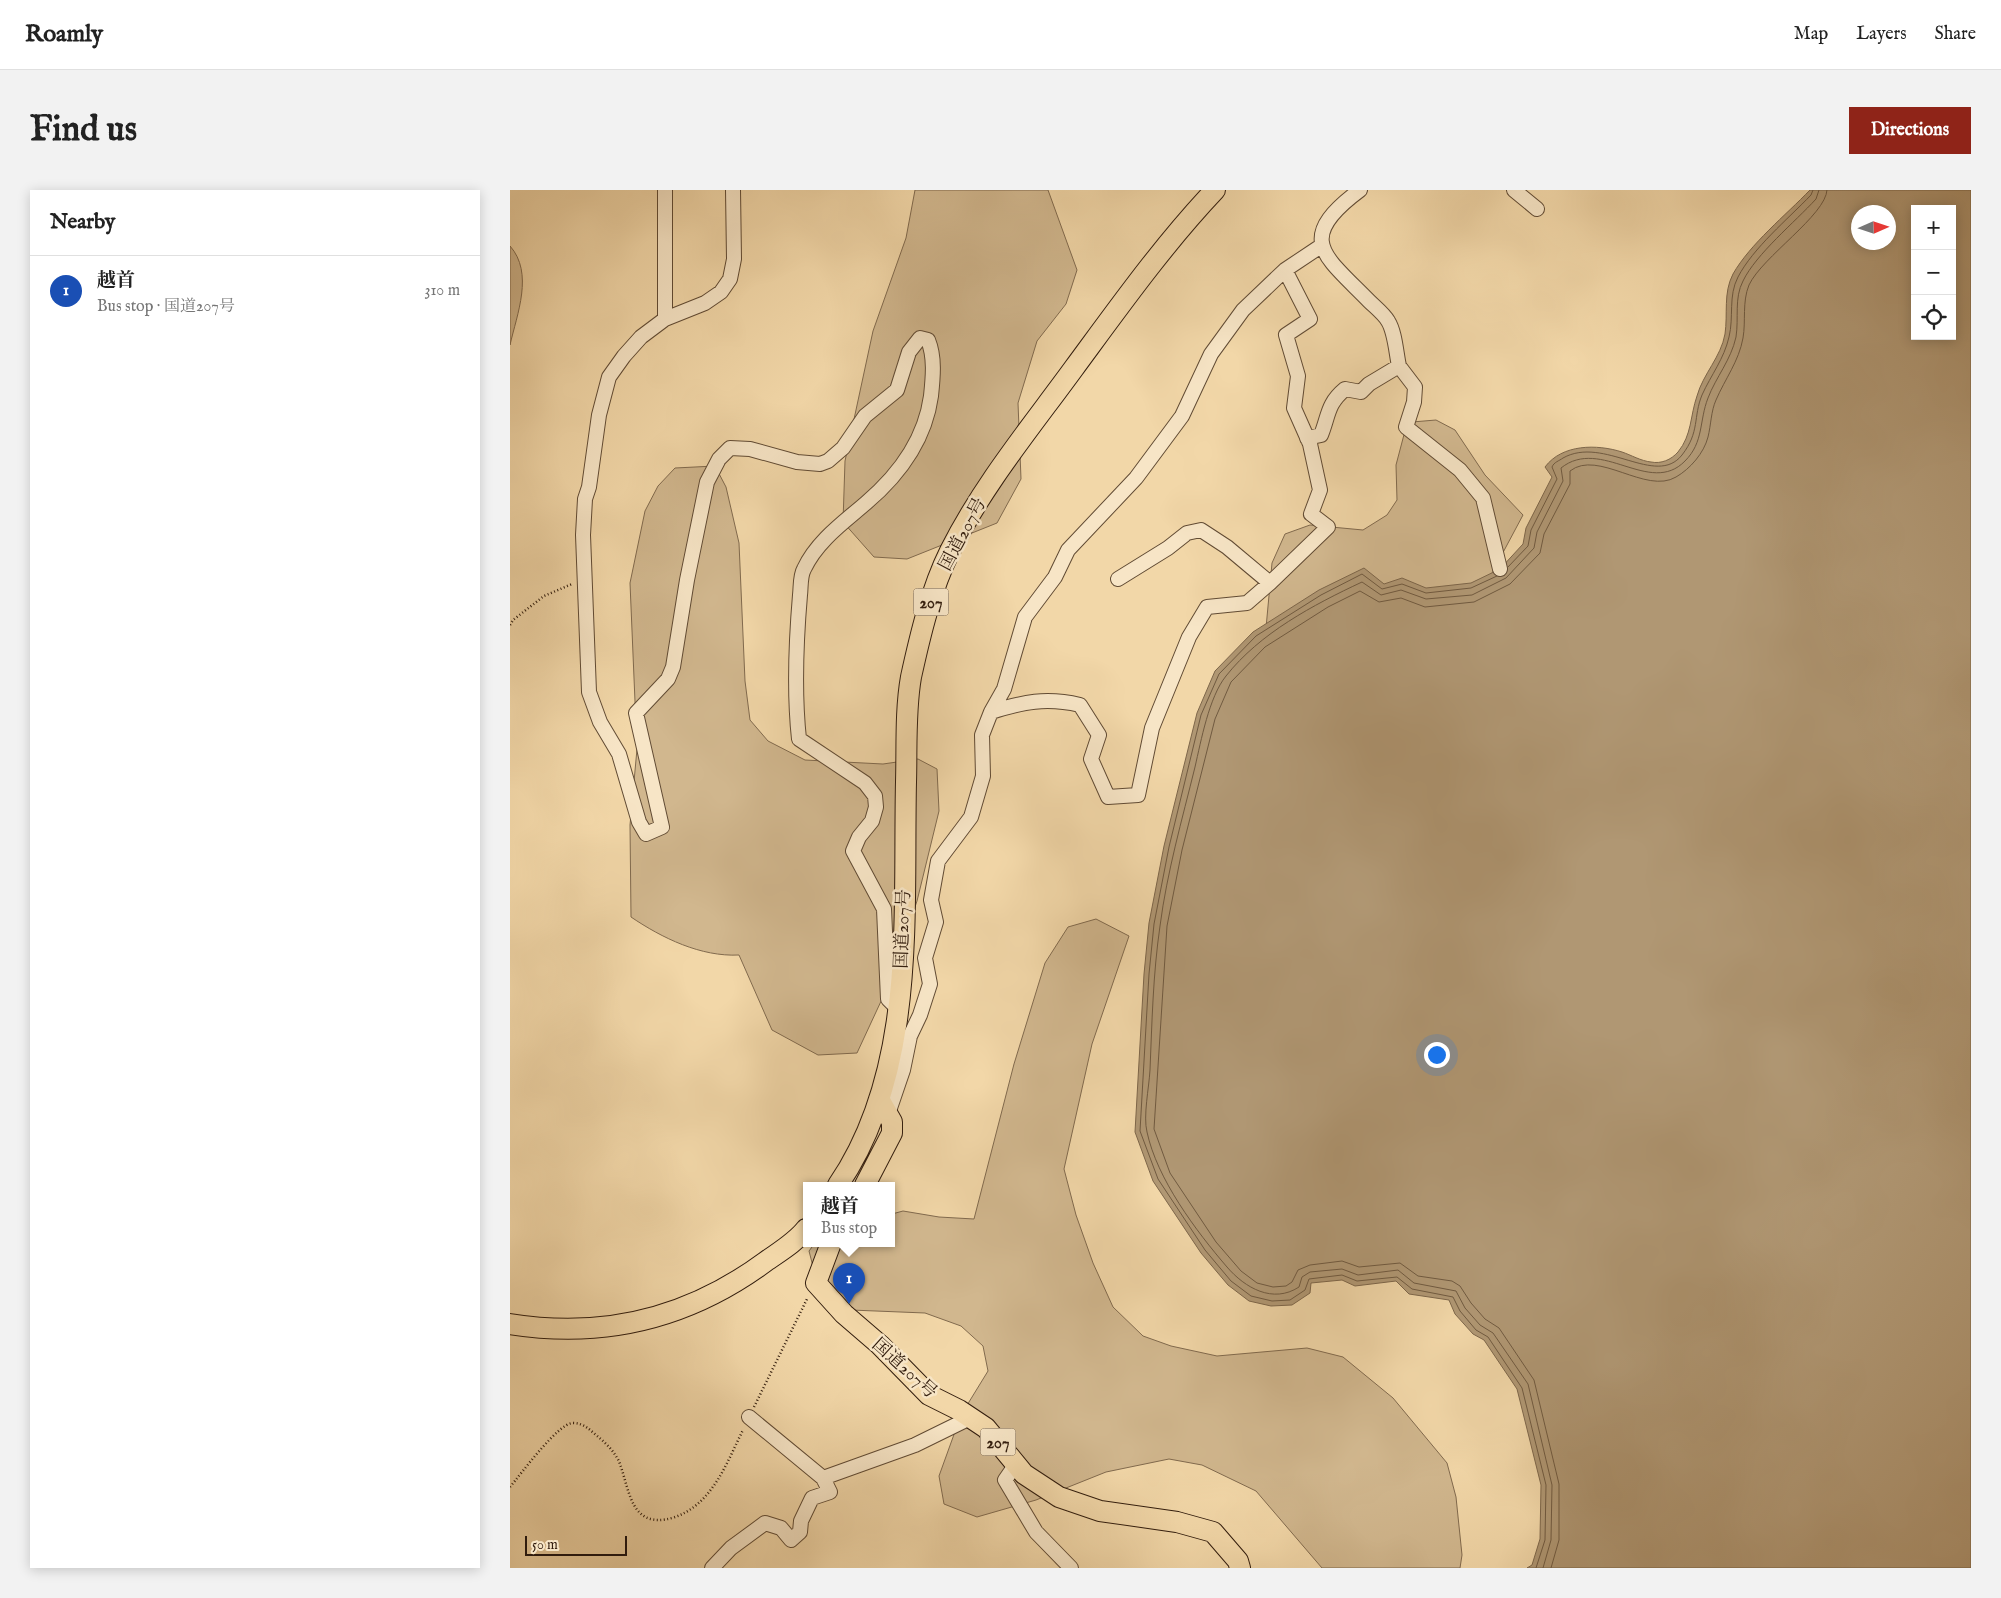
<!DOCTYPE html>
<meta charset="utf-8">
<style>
body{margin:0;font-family:"IM FELL English","Noto Serif JP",serif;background:#f2f2f2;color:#222}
.controls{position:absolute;right:15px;top:15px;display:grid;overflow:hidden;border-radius:0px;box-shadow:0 2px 12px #0003}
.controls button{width:45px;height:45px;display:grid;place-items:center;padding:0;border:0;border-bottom:1px solid #e0e0e0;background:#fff;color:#222;font:25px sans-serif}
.compass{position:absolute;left:1341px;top:15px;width:45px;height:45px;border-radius:50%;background:#fff;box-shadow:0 2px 12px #0003;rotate:87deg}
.scale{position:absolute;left:15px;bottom:12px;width:102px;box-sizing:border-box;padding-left:5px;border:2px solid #311c0d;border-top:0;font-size:14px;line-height:18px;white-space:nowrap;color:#311c0d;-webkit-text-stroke:4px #f7e5c6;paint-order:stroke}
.you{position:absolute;left:926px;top:864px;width:18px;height:18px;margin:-12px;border:4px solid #fff;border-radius:50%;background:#1a73e8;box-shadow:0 0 0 8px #1a73e833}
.badge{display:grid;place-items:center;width:32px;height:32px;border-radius:50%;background:#8f2418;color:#fff;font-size:16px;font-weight:700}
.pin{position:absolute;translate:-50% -41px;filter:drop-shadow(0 1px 2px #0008)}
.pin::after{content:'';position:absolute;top:26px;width:18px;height:15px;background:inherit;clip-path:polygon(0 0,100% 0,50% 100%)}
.popup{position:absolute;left:293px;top:992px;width:92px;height:65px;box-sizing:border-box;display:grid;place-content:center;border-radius:0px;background:#fff;filter:drop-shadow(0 1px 4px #0005);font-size:16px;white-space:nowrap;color:#767676}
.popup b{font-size:19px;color:#222}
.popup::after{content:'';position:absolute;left:50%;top:100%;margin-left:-10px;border:10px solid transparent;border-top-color:#fff}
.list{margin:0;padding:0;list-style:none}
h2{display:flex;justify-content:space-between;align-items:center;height:65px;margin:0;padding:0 20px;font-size:21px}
h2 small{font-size:16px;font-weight:400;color:#767676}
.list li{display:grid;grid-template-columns:32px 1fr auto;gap:15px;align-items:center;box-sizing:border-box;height:70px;padding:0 20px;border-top:1px solid #e0e0e0}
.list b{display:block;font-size:19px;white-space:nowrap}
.list p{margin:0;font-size:16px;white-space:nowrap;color:#767676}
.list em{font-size:16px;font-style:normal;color:#767676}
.icon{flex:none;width:28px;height:28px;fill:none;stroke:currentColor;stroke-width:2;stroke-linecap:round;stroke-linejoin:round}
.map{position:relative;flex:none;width:1461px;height:1378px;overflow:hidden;border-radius:0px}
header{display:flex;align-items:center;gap:30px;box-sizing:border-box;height:70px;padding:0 25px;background:#fff;border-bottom:1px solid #e0e0e0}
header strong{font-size:24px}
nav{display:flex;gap:28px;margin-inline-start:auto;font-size:18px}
.intro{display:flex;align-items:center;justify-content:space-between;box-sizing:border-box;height:120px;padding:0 30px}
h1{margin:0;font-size:35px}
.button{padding:12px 22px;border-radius:0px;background:#8f2418;color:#fff;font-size:18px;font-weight:700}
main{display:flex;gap:30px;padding:0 30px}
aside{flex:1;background:#fff;border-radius:0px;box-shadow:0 2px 12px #0003}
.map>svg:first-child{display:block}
.green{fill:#d1b78e;stroke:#816a4e}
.water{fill:#b09773;stroke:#7d664a;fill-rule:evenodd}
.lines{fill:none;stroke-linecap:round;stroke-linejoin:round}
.shore{stroke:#705a40;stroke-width:1}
.minor-casing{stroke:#614b34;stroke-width:16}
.highway-casing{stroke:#311c0d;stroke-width:22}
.path{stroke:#311c0d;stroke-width:2.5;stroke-dasharray:1 2.5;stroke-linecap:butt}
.minor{stroke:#f7e5c6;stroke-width:14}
.highway{stroke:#f2d7a8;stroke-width:20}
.labels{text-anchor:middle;stroke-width:5;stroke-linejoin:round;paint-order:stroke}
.shield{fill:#f7e5c6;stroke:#6c5844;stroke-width:1}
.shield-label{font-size:16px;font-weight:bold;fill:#311c0d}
.street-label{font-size:18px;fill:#311c0d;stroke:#f7e5c6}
</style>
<header>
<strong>Roamly</strong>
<nav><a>Map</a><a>Layers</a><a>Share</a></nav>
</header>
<div class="intro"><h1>Find us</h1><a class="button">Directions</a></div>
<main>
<aside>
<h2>Nearby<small></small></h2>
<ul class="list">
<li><span class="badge" style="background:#1a4fb4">1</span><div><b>越首</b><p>Bus stop · 国道207号</p></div><em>310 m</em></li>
</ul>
</aside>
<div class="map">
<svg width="1461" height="1378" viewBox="0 0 1461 1378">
<rect width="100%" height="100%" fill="#f2d7a8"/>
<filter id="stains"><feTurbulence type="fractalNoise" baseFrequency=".004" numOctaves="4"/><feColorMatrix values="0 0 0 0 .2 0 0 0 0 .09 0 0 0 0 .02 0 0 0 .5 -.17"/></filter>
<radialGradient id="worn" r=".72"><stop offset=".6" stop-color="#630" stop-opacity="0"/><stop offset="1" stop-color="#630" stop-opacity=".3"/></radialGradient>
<path class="green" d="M 405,0 L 538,0 L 567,80 L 556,114 L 527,151 L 508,213 L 511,289 L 487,333 L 397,369 L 364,367 L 333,332 L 335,271 L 363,141 L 396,48 Z
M 0,56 C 24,83 7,124 0,155 Z
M 926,230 L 945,240 L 975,285 L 1013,325 L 981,385 L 930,417 L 756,438 L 762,373 L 775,344 L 800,335 L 853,340 L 877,325 L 887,310 L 886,275 L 896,237 L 902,232 Z
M 205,276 L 216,297 L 229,353 L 235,491 L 240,530 L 258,551 L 295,570 L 373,574 L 408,569 L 427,579 L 429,621 L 407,711 L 379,794 L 347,863 L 308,865 L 262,840 L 229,765 C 191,767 152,748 121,727 L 120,635 L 127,559 L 120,393 L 135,321 L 148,296 L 165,278 Z
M 586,729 L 619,746 L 582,854 L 554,979 L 566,1025 L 583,1073 L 603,1117 L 633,1146 L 661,1156 L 707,1166 L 797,1158 L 833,1167 L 883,1208 L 937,1273 L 946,1307 L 952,1365 L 950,1378 L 812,1378 L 746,1301 L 692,1275 L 659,1269 L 596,1282 L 526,1310 L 467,1327 L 434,1314 L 429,1286 L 451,1225 L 478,1181 L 473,1156 L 451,1136 L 415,1123 L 341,1120 L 307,1092 L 299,1061 L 305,1053 L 382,1053 L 382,1024 L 393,1021 L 429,1027 L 464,1029 L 504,874 L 535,773 L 558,737 Z"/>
<path class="water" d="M 1300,0 L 1461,0 L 1461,1378 L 1017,1378 L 1022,1375 L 1030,1349 L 1031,1295 L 1007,1199 L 974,1150 L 963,1144 L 945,1124 L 939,1110 L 899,1104 L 886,1091 L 845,1096 L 832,1090 L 801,1093 L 800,1103 L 782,1115 L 761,1116 L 739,1111 L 718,1095 L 691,1063 L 643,991 L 625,942 L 634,784 L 639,733 L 654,656 L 687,523 L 705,481 L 743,442 L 809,400 L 854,378 L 874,394 L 892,388 L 916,398 L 961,393 L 990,379 L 1013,354 L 1016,338 L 1042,287 L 1035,277 C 1052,254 1087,254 1112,262 C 1121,265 1131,271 1141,272 C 1151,274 1161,270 1168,262 C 1182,245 1180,226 1187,206 C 1193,184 1211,167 1215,144 C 1218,124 1213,103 1223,84 C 1240,54 1276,25 1300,0 ZM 1405,19 L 1442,19 L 1442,146 L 1405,146 ZM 1348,22 L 1378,22 L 1378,52 L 1348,52 Z"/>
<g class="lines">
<path class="shore" d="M 998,377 L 1018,356 L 1021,340 L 1047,289 L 1042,277 C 1044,272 1049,271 1053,268 C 1094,245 1146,298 1172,265 C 1190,242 1183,227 1192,205 C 1201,185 1214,169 1219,147 C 1224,127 1218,106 1228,87 C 1243,58 1278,29 1301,5 L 1303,0
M 987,386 L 961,398 L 916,403 L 892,394 L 872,399 L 852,384 L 811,405 L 746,446 L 709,484 L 691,525 L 659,657 L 644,734 L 639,784 L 630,941 L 648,989 L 695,1060 L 721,1091 L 741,1106 L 762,1111 L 780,1110 L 795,1100 L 799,1089 L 832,1085 L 847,1091 L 887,1087 L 902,1099 L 943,1107 L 950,1121 L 966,1140 L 978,1147 L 1012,1198 L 1036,1295 L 1035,1350 L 1026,1378
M 1033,1378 L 1041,1350 L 1042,1295 L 1018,1194 L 983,1143 L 970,1135 L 955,1118 L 946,1101 L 904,1093 L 888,1080 L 848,1085 L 832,1079 L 800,1082 L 792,1087 L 789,1097 C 763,1114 735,1098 717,1077 C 686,1041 647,989 637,942 C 633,926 639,898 640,880 C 642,832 643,784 650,736 C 657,682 672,630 685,577 C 691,551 699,507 716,486 C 750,443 803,415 852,392 L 871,405 L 891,400 L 916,409 L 962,405 L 996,388 L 1024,358 L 1027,342 L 1053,291 L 1051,278 C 1091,246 1140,307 1175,271 C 1194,252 1189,231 1198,208 C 1206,187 1221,170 1226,147 C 1229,128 1224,108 1233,91 C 1246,64 1285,32 1306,9 L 1309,0
M 1041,1378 L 1049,1350 L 1049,1294 L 1024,1190 L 989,1138 L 975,1129 L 961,1113 L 950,1096 L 942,1091 L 908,1086 L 890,1073 L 849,1077 L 832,1071 L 800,1075 L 788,1080 L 782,1092 L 776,1096 L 763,1097 L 747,1093 L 731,1081 L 706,1052 L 660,983 L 644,939 L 657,736 L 672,660 L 705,529 L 721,492 L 755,457 L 818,417 L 850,401 L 869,412 L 891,408 L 915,417 L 964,412 L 1000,394 L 1030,363 L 1034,344 L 1060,294 L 1060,281 C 1088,259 1136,305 1166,287 C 1180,279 1194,263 1198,247 C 1201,235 1201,221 1206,210 C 1215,189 1229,171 1233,148 C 1236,131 1232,112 1239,95 C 1252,67 1316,25 1317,0"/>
<defs>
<path id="minor" d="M 155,0 L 155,129
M 223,0 L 224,69 L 220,89 L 211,102 L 195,113 L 155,129 L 131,147 L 114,166 L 99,187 L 89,225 L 79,297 L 75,309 L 73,345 L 79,502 L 90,532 L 109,564 L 129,632 L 136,644 L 152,637 L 126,523 L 158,489 L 163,477 L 177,390 L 197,292 L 209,269 L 220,258 L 240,259 L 287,272 L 310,274 L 318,271 L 333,258 L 355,226 L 387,200 L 399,162 L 410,148 L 418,150 C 425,167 423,187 421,206 C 415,250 390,284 356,313 C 334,332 307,351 294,379 C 290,386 291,397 290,405 C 286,452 284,503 289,549 L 355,593 L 365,606 L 366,617 L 362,631 L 349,647 L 343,661 L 374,719 L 378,809 L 388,819
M 1004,0 L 1027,19
M 889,176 L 905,197 L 904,212 L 896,237 L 950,280 L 973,308 L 990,379
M 797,248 L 811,245 C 819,225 817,214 835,199 L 851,202 L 859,194 L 889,176 C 886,162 885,142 878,131 C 874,124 865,117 859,111 C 814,65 784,49 850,0
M 608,389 L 658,358 L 677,343 L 691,340 L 717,357 L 760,393 L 737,413 L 697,417 L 679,447 L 642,538 L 628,605 L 598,607 L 581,569 L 589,545 L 570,515 C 536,507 513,512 481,522 L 494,499 L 515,427 L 545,387 L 558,360 L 626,288 L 672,226 L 701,164 L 733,120 L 775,80 L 811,56
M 760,393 L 818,337 L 801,324 L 810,300 L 800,254 L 784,218 L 788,186 L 776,145 L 800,129 L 775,80
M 378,924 L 393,880 L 400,846 L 410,825 L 420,794 L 415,768 L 426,732 L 421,710 L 428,671 L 461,627 L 473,586 L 472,545 L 481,522
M 239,1227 L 313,1288
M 506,1274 L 495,1290 L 526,1342 L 561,1378
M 202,1378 L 221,1358 L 255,1333 L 271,1338 L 281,1350 L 290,1342 L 291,1331 L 302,1308 L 320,1302 L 313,1288 L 405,1255 L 460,1228"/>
<path id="highway" d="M 328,995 C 407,879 393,726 396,592 C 397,558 395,521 401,487 C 410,446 421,399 440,361 C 473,295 521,237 564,178 C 609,117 653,55 705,0
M 355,995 L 382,943 L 382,932 L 369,909
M 321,1053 L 306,1093 L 334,1124 L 370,1155 L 419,1205 L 449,1220 L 476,1238 L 514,1284 L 549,1307 L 590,1321 L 667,1332 L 703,1342 L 728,1371 L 730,1378
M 0,1134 C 93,1149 179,1128 255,1072 C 269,1062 285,1053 296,1039"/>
</defs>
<use href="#minor" class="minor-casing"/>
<use href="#highway" class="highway-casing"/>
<path class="path" d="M 0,435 L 3,430 L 34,406 L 62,394
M 244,1217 L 298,1107
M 0,1297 C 11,1284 48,1233 63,1233 C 73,1233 79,1239 86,1245 C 96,1253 106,1263 110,1274 C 120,1302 121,1339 162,1328 C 202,1316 216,1274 233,1240"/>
<use href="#minor" class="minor"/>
<use href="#highway" class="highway"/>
</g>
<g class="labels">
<g class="shield">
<rect x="403.5" y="398.5" width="35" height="27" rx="4"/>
<rect x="470.5" y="1238.5" width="35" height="27" rx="4"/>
</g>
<g class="shield-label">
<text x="421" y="418">207</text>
<text x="488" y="1258">207</text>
</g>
<g class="street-label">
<text transform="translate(452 344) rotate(-62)" y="6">国道207号</text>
<text transform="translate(392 739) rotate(-88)" y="6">国道207号</text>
<text transform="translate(395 1178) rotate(42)" y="6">国道207号</text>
</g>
</g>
<rect width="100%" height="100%" filter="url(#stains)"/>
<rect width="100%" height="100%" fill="url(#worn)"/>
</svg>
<div class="controls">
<button>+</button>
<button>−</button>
<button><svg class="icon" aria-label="locate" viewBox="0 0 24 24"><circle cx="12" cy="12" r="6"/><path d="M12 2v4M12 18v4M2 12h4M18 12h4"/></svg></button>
</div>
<svg class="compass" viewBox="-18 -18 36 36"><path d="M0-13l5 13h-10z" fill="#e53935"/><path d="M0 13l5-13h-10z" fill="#767676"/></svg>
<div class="scale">50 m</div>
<div class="you"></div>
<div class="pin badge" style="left:339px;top:1114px;background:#1a4fb4">1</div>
<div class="popup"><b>越首</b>Bus stop</div>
</div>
</main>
